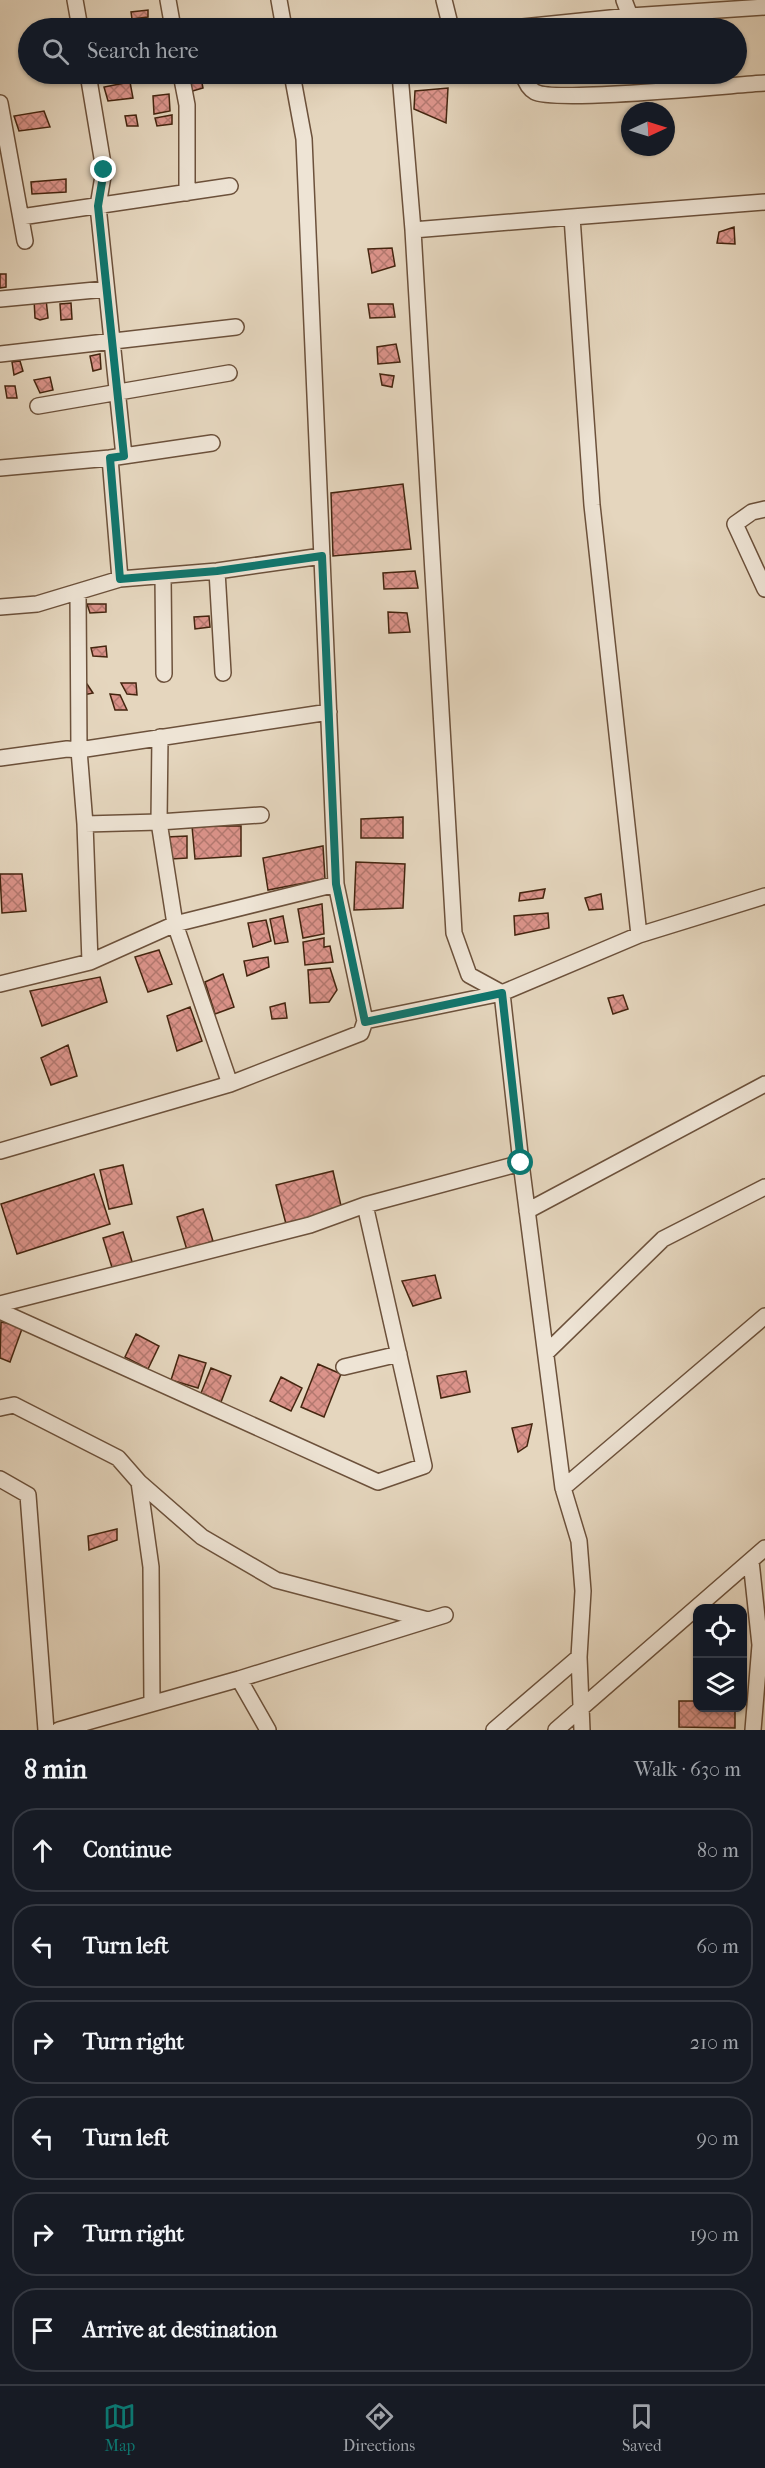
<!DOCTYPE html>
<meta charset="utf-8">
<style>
body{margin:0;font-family:"IM FELL French Canon",serif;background:#242831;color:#f1f3f6}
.controls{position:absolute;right:18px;bottom:18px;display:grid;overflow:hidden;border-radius:12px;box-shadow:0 2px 4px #0004}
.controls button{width:54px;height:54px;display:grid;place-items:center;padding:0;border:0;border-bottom:2px solid #363941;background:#171b24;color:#f1f3f6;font:30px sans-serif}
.compass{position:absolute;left:621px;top:102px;width:54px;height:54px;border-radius:50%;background:#171b24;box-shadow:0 2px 4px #0004;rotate:86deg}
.stop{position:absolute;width:18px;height:18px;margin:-14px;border:4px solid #0f766e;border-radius:50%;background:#fff}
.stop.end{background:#0f766e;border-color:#fff;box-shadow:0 2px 6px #0008}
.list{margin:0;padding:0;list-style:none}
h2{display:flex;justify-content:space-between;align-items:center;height:78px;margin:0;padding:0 24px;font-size:26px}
h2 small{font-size:20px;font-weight:400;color:#9ea1a6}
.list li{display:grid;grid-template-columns:39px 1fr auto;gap:18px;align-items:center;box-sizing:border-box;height:84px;margin:0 12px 12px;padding:0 12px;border:2px solid #363941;border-radius:24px}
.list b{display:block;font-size:22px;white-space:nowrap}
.list em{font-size:20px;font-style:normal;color:#9ea1a6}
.icon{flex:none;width:33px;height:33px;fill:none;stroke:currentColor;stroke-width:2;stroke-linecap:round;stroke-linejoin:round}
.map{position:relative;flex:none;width:765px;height:1730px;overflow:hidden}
.search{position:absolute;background:#171b24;box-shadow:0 2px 4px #0004;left:18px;right:18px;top:18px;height:66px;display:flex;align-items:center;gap:15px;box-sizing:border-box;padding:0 21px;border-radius:33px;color:#9ea1a6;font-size:22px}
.sheet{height:654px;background:#171b24}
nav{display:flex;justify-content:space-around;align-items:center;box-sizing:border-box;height:84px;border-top:2px solid #363941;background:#171b24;font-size:16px;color:#9ea1a6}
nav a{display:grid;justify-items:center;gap:3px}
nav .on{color:#0f766e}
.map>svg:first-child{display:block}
.building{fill:url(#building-cross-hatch);stroke:#44250f;stroke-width:1.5}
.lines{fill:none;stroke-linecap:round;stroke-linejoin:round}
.minor-casing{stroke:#6c513b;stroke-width:18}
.minor{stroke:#eee4d5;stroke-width:15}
.route{stroke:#0f766e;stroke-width:8}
</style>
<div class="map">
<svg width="765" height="1730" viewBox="0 0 765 1730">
<defs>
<pattern id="building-cross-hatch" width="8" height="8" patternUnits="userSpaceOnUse" patternTransform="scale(1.5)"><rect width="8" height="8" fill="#db938a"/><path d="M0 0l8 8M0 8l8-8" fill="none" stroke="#b3786f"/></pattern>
</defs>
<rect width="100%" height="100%" fill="#e5d6be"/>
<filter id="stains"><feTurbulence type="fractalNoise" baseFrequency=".00333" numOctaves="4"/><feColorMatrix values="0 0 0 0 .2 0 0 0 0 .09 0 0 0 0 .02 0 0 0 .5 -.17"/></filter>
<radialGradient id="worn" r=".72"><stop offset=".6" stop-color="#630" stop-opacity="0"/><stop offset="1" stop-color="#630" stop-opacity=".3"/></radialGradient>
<path class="building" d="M 148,10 L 148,17 L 132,19 L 131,12 Z
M 122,25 L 123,28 L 102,28 Z
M 354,74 L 375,74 L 376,77 L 356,78 Z
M 201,78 L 203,88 L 189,92 L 188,82 Z
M 130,82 L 133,98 L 108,101 L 104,87 Z
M 448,88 L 446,123 L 414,109 L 415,91 Z
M 169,94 L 170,111 L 154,114 L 153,96 Z
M 44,111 L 50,127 L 19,131 L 14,116 Z
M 136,115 L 138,126 L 127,126 L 125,116 Z
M 172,115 L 172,124 L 157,126 L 155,118 Z
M 66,179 L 66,192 L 32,194 L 31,182 Z
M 734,227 L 735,244 L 717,243 L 719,232 Z
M 392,248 L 395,266 L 372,273 L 368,249 Z
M 0,274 L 6,274 L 6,287 L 0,288 Z
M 34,299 L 46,299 L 48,318 L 40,320 L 35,318 Z
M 71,303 L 72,319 L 61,320 L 60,304 Z
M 368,304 L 393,304 L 395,317 L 370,318 Z
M 396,344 L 400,362 L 378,364 L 377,347 Z
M 100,354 L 101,369 L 93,371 L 90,356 Z
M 20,361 L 23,371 L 14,375 L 12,362 Z
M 380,374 L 394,376 L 392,387 L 382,385 Z
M 50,377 L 53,390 L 40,393 L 34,380 Z
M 5,386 L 15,386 L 17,398 L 7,398 Z
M 403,484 L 411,549 L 333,556 L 331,493 Z
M 415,571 L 418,588 L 384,589 L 383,573 Z
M 87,604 L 106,604 L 106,612 L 90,613 Z
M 388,612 L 407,613 L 410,632 L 389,633 Z
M 209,616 L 210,627 L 195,629 L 194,617 Z
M 106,646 L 107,657 L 93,656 L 91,648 Z
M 121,683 L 136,683 L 137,695 L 127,694 Z
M 87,684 L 93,693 L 83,695 L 82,685 Z
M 110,694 L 120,695 L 127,710 L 115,710 Z
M 403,817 L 403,838 L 361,838 L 361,819 Z
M 192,826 L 241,826 L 241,856 L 195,859 Z
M 187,836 L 187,858 L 171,859 L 166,837 Z
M 323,846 L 325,879 L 268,890 L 263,858 Z
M 356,862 L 405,864 L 403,908 L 354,910 Z
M 0,874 L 22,874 L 26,911 L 2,913 Z
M 545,889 L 543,898 L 519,901 L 520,893 Z
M 601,894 L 603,909 L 589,910 L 585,898 Z
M 322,904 L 324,934 L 303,938 L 298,909 Z
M 548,913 L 549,928 L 515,935 L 514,916 Z
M 283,916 L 288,942 L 275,944 L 270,919 Z
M 266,920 L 271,941 L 253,947 L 248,923 Z
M 324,938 L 324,947 L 330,946 L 333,962 L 305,965 L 303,942 Z
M 159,950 L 172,984 L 148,992 L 135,957 Z
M 268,957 L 269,967 L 247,976 L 244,961 Z
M 330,968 L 337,990 L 329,1002 L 310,1003 L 308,970 Z
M 223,974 L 234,1007 L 215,1014 L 205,982 Z
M 100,977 L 107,1002 L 42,1026 L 30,991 Z
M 623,995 L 628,1009 L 613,1014 L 608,998 Z
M 285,1003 L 287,1018 L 272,1019 L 270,1007 Z
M 190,1007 L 202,1041 L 177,1051 L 167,1016 Z
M 68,1045 L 77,1076 L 51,1085 L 41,1058 Z
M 123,1165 L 132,1204 L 109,1209 L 100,1170 Z
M 333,1171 L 342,1210 L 286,1224 L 276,1185 Z
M 94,1174 L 110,1224 L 17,1254 L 1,1204 Z
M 203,1209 L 213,1241 L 187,1250 L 177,1217 Z
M 123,1232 L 134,1268 L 114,1274 L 103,1238 Z
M 435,1275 L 441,1298 L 413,1306 L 402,1281 Z
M 1,1322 L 23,1326 L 10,1362 L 0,1358 Z
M 136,1334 L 159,1346 L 148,1369 L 125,1357 Z
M 179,1355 L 206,1363 L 198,1388 L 171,1380 Z
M 318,1364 L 341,1374 L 324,1417 L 301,1407 Z
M 211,1368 L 231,1376 L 221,1402 L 201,1393 Z
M 466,1371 L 470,1392 L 441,1398 L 437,1376 Z
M 281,1377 L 302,1388 L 291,1411 L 270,1401 Z
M 532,1424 L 527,1446 L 518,1452 L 512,1428 Z
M 117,1529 L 117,1540 L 89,1550 L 88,1536 Z
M 679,1701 L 698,1701 L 698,1708 L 735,1708 L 735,1728 L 679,1727 Z"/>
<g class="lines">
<defs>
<path id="minor" d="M 75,0 L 80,28
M 168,0 L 173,28
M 279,0 L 284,28
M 444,0 L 451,28
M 624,0 L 630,16
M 513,28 L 630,16 L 765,7
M 88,74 L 104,170 L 98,206 L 124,456
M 181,74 L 187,105 L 187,193
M 292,74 L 304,139 L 336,884 L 365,1021
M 400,74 L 413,230 L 454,933 L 469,975 L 502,993 L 521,1163 L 563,1488 L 579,1541 L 583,1591 L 579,1657 L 582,1730
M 523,74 C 525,81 528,88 535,92 C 554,103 732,85 765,83
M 0,103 L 25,241
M 21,217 L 230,186
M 572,217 L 765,202
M 413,230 L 572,217 L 592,505 L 639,935
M 0,299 L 106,289
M 0,354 L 236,327
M 38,406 L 229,373
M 212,443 L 110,458 L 120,579 L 217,571 L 322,556
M 0,468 L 110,458
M 765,509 L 752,512 L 735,524 L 765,589
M 217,571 L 223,673
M 163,576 L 164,674
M 78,593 L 79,750 L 329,712
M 0,607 L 37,604 L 120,579
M 160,737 L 159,822 L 261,815
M 0,758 L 67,749 L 79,750 L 85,824 L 90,962
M 85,824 L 159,822 L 175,924 L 230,1084
M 0,984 L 90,962 L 175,924 L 336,884
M 0,1151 L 230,1084 L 361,1033 L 365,1021 L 502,993 L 639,935 L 765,896
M 527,1211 L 765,1084
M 0,1304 L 310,1225 L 365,1205 L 521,1163
M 0,1311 L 378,1482 L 424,1466 L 365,1205
M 546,1353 L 663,1239 L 765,1187
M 344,1367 L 399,1354
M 0,1408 L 14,1405 L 118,1458 L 139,1482 L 151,1567 L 152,1703
M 0,1479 L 28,1495 L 46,1730
M 139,1482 L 202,1537 L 276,1580 L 428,1620
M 563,1488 L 765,1316
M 751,1561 L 760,1645 L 753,1730
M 239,1679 L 268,1730
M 59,1730 L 239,1679 L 445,1615
M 494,1730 L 579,1657
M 556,1730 L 765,1548"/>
</defs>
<use href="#minor" class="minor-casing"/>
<use href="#minor" class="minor"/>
</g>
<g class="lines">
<path class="route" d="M 104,170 L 98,206 L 124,456 L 110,458 L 120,579 L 217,571 L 322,556 L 336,884 L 365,1022 L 502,993 L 521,1163"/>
</g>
<rect width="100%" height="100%" filter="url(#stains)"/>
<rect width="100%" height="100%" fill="url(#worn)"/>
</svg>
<div class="controls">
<button><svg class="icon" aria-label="locate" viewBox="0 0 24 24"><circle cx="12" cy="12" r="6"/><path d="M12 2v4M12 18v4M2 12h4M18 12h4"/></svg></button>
<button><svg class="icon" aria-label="layers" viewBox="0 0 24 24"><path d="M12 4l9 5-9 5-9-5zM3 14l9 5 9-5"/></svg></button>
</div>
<svg class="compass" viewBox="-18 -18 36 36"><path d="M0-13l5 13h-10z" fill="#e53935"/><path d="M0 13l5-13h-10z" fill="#9ea1a6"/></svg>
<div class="stop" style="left:521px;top:1163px"></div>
<div class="stop end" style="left:104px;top:170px"></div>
<div class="search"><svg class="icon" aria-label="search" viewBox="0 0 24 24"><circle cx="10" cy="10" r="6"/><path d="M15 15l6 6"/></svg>Search here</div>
</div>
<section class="sheet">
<h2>8 min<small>Walk · 630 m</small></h2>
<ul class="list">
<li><svg class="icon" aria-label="ahead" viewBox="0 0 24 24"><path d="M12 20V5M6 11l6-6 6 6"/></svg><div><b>Continue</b></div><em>80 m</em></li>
<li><svg class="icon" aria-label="left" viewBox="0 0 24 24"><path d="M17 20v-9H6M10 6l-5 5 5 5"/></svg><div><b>Turn left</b></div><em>60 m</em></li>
<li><svg class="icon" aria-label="right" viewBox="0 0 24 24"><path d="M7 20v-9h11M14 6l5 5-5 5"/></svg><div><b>Turn right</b></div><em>210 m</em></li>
<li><svg class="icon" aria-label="left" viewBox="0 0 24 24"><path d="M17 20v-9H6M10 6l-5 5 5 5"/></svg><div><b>Turn left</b></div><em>90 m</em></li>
<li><svg class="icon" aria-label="right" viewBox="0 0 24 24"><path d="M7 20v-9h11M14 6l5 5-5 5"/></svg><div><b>Turn right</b></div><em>190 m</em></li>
<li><svg class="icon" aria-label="arrive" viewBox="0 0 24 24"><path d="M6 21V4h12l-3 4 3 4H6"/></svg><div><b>Arrive at destination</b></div></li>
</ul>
</section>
<nav>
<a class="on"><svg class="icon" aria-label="map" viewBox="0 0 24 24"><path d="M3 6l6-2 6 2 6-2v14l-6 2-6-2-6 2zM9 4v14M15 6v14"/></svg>Map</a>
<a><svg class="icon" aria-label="directions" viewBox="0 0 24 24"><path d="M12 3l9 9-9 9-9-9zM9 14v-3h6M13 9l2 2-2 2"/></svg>Directions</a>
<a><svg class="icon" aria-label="saved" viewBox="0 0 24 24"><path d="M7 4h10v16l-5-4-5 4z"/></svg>Saved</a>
</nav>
